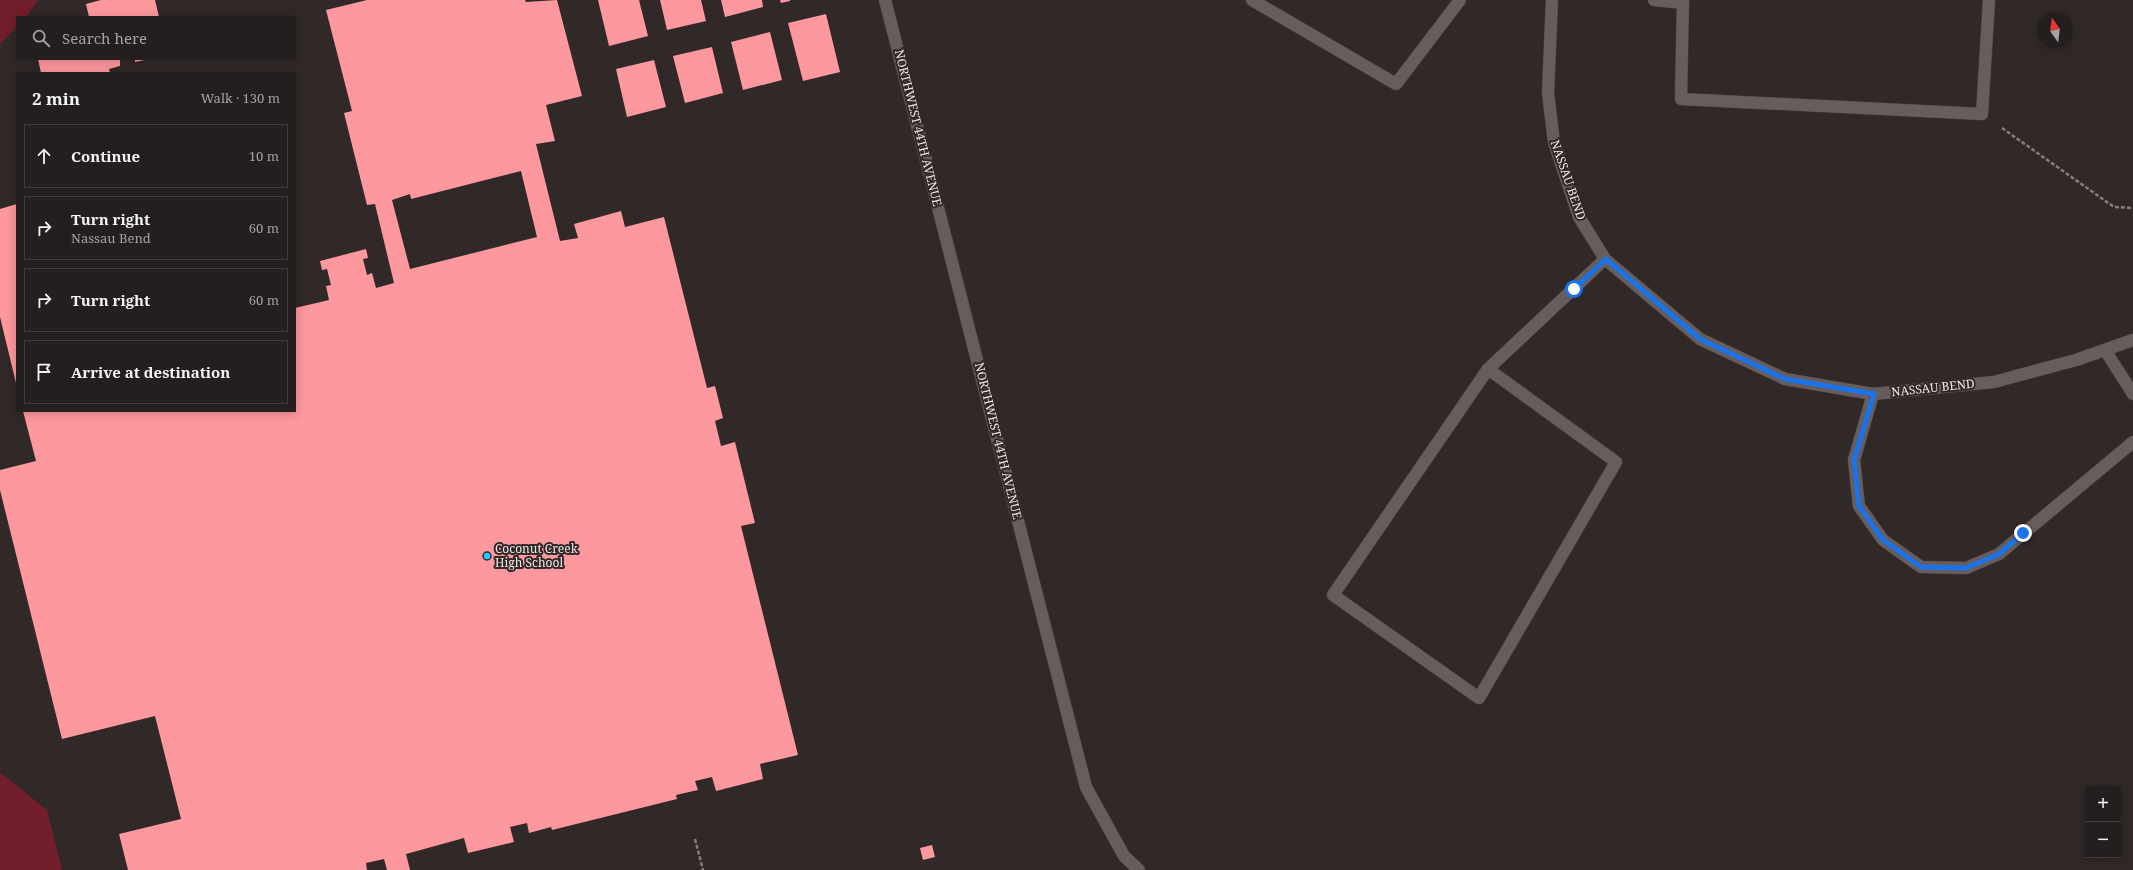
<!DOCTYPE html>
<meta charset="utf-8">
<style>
body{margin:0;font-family:"Noto Serif",serif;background:#2d2727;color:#f1f3f6}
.controls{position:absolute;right:12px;bottom:12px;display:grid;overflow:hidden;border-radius:0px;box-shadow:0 2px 10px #0003}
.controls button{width:36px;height:36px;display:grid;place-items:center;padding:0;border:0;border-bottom:1px solid #423c3c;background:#251e1e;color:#f1f3f6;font:20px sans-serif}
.compass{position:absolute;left:2037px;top:12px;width:36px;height:36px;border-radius:50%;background:#251e1e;box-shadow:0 2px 10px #0003;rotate:346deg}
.stop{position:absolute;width:12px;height:12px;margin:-9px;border:3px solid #1a73e8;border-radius:50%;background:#fff}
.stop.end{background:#1a73e8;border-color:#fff;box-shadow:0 1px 4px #0008}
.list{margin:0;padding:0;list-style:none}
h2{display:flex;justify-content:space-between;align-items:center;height:52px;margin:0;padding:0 16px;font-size:17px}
h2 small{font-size:13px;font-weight:400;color:#a3a2a4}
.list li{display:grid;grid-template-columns:26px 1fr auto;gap:12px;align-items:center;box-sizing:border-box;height:64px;margin:0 8px 8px;padding:0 8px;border:1px solid #423c3c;border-radius:0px}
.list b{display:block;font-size:15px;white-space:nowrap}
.list p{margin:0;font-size:13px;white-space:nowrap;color:#a3a2a4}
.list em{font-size:13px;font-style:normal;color:#a3a2a4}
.icon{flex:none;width:22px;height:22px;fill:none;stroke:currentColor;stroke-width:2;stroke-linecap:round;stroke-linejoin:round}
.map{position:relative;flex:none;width:2133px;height:870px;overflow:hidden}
.search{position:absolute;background:#251e1e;box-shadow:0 2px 10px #0003;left:16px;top:16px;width:280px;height:44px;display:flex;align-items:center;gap:10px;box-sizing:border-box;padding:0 14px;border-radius:0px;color:#a3a2a4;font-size:15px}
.panel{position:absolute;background:#251e1e;box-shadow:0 2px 10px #0003;left:16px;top:72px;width:280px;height:340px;border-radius:0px}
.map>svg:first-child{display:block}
.green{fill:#721e2b}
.building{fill:#fd989e;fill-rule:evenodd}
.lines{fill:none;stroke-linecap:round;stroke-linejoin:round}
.lane-casing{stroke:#4c4445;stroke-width:13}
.street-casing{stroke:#4c4445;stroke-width:13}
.path{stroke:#867e7e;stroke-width:2.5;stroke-dasharray:4 2;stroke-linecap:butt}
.lane{stroke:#685d5d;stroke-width:12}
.street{stroke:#685d5d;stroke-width:12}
.route{stroke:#1a73e8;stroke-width:5}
.poi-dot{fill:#22c9fd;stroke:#312828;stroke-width:1.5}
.labels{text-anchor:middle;stroke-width:4;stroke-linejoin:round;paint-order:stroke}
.street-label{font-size:12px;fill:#efe8e8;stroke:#312828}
.poi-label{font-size:12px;fill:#efe8e8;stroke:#312828;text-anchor:start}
</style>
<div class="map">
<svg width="2133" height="870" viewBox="0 0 2133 870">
<rect width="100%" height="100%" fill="#312828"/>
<path class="green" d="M 0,0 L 38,0 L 26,17 L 17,17 L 17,27 L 0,44 Z
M 0,772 L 47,810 L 62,870 L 0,870 Z"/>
<path class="building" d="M 101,0 L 155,0 L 159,17 L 89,17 L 86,4 Z
M 367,0 L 525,0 L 526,2 L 557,0 L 582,96 L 546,105 L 555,141 L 536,144 L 560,241 L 578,238 L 574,224 L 621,211 L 625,227 L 664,217 L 707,388 L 715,386 L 723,418 L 715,421 L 721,446 L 735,442 L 755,523 L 741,526 L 798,755 L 760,764 L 763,779 L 716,791 L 712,777 L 695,781 L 698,790 L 676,795 L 677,799 L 552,830 L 551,827 L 529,833 L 527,823 L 510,827 L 514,842 L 468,853 L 464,838 L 406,854 L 410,870 L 387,870 L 384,859 L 366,863 L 367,870 L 128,870 L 119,834 L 181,819 L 155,716 L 62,739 L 0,490 L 0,470 L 36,461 L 23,411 L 295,411 L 295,308 L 329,300 L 326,286 L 331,285 L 327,269 L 322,270 L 320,261 L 366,249 L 368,258 L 363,259 L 367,275 L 372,273 L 376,288 L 394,283 L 375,204 L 367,205 L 344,113 L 352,111 L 326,10 ZM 521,171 L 537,237 L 410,269 L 392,200 L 410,194 L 411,199 Z
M 598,0 L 639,0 L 648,36 L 609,46 Z
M 660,0 L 701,0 L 706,21 L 667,30 Z
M 721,0 L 762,0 L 763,7 L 725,17 Z
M 780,0 L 790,0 L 790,1 L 781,3 Z
M 826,14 L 840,72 L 803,81 L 788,23 Z
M 770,32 L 782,80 L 743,90 L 731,42 Z
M 712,47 L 723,93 L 685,103 L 673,56 Z
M 38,59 L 123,59 L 123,60 L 120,60 L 120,66 L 109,69 L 110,73 L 41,73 Z
M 135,59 L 145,59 L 145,60 L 135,62 Z
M 654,60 L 666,107 L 627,117 L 616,69 Z
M 17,204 L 17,383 L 16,383 L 0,317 L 0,209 Z
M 932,845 L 935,857 L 923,860 L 920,848 Z"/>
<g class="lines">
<defs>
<path id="lane" d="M 1252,0 L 1396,84 L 1460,0
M 1654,0 L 1683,3
M 1683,0 L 1681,99 L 1982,114 L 1989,0
M 2105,350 L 2133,394
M 1488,369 L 1616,462 L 1479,698 L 1333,595 L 1488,369 L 1605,259
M 1873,394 L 1854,460 L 1859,506 L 1883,540 L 1921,567 L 1966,568 L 1999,554 L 2133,442"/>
<path id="street" d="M 885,0 L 1086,787 L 1124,856 L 1139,870
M 1552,0 L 1548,93 L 1554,142 L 1579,217 L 1605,259 L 1700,339 L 1785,379 L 1873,394 L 1994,382 L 2076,360 L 2133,340"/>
</defs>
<use href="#lane" class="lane-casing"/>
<use href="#street" class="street-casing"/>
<path class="path" d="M 2002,128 L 2114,207 L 2133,208
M 695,839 L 703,870"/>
<use href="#lane" class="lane"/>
<use href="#street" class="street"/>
</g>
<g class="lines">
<path class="route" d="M 1574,289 L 1606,259 L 1700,339 L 1785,379 L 1874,394 L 1854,460 L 1859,506 L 1883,540 L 1921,567 L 1966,568 L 1999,554 L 2023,533"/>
</g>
<circle class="poi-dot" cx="487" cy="556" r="4"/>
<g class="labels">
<g class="street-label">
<text transform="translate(918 128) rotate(76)" y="4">NORTHWEST 44TH AVENUE</text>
<text transform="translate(1568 180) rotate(71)" y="4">NASSAU BEND</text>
<text transform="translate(1933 388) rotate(-6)" y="4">NASSAU BEND</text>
<text transform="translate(998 441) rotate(76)" y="4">NORTHWEST 44TH AVENUE</text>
</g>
<g class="poi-label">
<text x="495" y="553">Coconut Creek<tspan x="495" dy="14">High School</tspan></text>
</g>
</g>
</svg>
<div class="controls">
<button>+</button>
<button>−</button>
</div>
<svg class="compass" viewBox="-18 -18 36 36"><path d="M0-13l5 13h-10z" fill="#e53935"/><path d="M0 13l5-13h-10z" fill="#a3a2a4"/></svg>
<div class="stop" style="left:1574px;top:289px"></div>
<div class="stop end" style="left:2023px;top:533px"></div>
<div class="search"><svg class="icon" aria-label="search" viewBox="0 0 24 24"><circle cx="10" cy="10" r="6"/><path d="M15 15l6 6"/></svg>Search here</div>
<section class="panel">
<h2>2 min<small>Walk · 130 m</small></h2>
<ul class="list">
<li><svg class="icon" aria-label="ahead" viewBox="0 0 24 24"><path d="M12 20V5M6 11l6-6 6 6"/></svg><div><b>Continue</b></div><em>10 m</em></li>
<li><svg class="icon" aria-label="right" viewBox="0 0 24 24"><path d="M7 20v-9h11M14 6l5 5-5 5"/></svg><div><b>Turn right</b><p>Nassau Bend</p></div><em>60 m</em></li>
<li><svg class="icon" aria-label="right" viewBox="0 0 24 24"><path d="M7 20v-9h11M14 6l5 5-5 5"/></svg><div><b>Turn right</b></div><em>60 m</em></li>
<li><svg class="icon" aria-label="arrive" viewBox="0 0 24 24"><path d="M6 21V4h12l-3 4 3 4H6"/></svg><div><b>Arrive at destination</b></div></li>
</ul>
</section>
</div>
